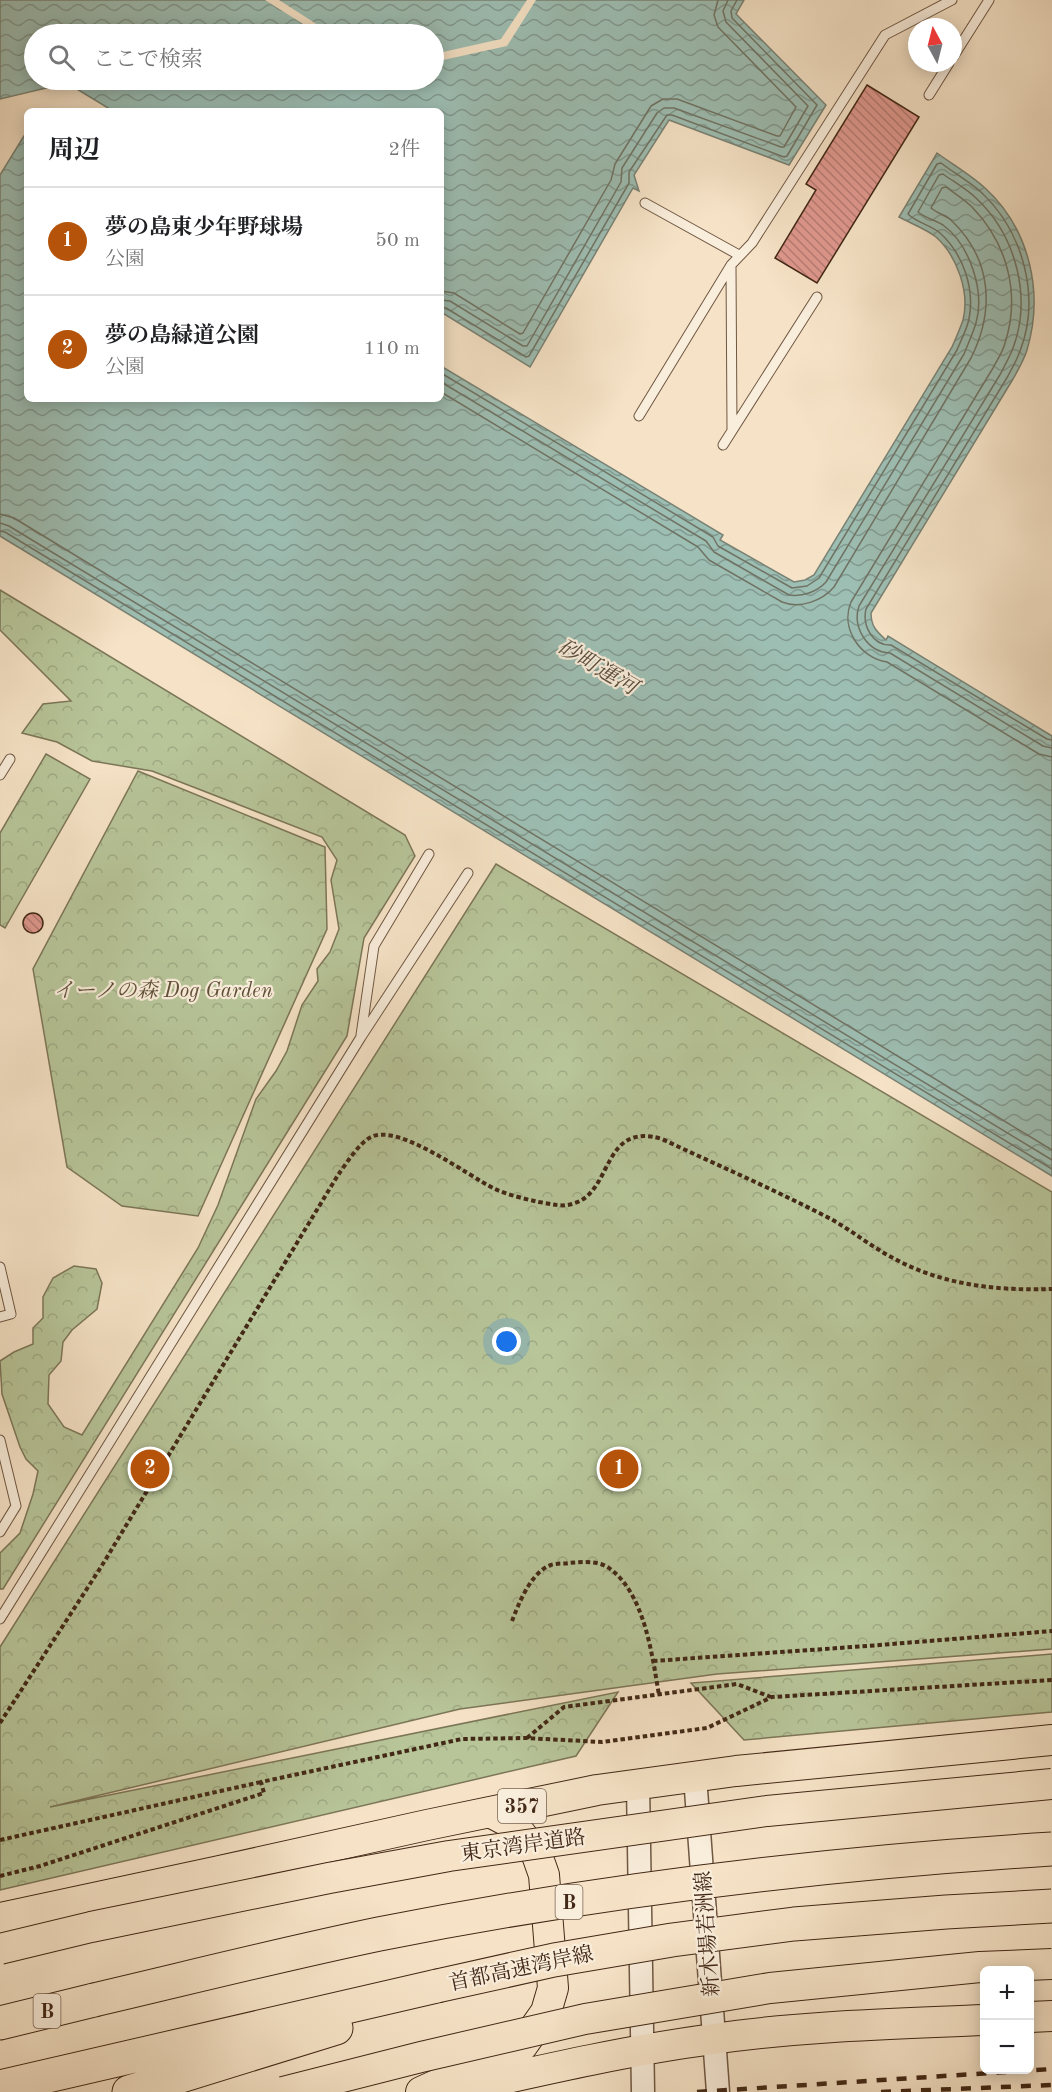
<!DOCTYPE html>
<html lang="ja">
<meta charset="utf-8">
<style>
body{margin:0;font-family:"Old Standard TT","Noto Serif JP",serif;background:#f6f6f6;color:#202124}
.controls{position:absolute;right:18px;bottom:18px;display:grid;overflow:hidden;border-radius:9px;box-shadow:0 3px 15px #0003}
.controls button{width:54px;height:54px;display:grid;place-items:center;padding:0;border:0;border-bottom:2px solid #e0e0e0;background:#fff;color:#202124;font:30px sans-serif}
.compass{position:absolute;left:908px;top:18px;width:54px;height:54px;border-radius:50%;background:#fff;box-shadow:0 3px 15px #0003;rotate:353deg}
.you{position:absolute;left:507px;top:1342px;width:21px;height:21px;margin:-15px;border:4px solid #fff;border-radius:50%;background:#1a73e8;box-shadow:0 0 0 9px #1a73e833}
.badge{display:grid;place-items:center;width:39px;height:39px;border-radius:50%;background:#b45309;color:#fff;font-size:20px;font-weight:700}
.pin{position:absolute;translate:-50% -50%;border:3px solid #fff;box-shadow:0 2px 6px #0006}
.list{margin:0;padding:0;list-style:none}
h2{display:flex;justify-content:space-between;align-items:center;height:78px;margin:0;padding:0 24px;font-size:26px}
h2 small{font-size:20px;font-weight:400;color:#757577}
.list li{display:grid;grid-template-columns:39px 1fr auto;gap:18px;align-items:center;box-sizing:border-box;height:108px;padding:0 24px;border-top:2px solid #e0e0e0}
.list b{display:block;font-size:22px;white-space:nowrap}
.list p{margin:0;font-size:20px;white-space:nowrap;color:#757577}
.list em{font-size:20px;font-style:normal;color:#757577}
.icon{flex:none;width:33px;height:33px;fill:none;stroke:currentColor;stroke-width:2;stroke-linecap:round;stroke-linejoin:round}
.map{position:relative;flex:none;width:1052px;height:2092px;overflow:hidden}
.search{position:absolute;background:#fff;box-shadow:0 3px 15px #0003;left:24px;top:24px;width:420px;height:66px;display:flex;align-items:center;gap:15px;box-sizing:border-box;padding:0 21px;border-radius:33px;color:#757577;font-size:22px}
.panel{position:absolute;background:#fff;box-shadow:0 3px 15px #0003;left:24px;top:108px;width:420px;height:294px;border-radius:9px}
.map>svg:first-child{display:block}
.forest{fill:url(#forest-crowns);stroke:#7c7658;stroke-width:1.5}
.water{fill:url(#water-waves);stroke:#798274;stroke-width:1.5;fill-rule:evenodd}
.pier{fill:#f6e3c7}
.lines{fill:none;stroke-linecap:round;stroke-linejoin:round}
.shore{stroke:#707364;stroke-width:1.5}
.building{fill:url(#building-back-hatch);stroke:#422816;stroke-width:1.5}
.service-casing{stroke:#6f5742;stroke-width:11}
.tertiary-casing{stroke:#6f5742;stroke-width:25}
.trunk-casing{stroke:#422816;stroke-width:32}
.motorway-casing{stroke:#422816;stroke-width:35}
.path{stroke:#422816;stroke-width:4;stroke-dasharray:4.5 3;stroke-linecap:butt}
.service{stroke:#f9eddb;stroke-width:9}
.tertiary{stroke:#f9eddb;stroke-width:22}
.trunk{stroke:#f6e3c7;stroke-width:30}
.motorway{stroke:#f6e3c7;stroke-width:33}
.rail{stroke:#422816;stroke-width:4.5;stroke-dasharray:10 10;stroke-linecap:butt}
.trunk-bridge-casing{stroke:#422816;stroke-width:32;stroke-linecap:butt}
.motorway-bridge-casing{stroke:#422816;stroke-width:35;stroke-linecap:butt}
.trunk-bridge{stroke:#f6e3c7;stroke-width:30}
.motorway-bridge{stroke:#f6e3c7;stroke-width:33}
.labels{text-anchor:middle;stroke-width:4.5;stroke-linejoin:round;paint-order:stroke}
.shield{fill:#f9eddb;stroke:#796351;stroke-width:1.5}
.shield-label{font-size:20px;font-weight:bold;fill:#422816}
.park-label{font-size:21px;font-style:italic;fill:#5f4f37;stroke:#f9eddb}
.street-label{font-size:21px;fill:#422816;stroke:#f9eddb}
.water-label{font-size:22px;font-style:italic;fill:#594e3d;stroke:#f9eddb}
</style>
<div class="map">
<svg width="1052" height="2092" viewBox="0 0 1052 2092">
<defs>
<pattern id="forest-crowns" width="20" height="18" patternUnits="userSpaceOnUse" patternTransform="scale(1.5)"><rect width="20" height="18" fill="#b7c599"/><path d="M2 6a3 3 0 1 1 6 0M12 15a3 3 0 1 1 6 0" fill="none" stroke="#9fa983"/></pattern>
<pattern id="water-waves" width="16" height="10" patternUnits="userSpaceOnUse" patternTransform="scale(1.5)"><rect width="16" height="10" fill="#9dbeb3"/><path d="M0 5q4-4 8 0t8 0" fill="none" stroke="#829a91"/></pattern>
<pattern id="building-back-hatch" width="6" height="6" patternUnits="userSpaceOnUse" patternTransform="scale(1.5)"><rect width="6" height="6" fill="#df988e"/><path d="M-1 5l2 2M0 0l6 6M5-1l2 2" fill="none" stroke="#b67c73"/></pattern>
</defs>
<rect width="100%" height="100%" fill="#f6e3c7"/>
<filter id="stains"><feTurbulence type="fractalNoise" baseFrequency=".00333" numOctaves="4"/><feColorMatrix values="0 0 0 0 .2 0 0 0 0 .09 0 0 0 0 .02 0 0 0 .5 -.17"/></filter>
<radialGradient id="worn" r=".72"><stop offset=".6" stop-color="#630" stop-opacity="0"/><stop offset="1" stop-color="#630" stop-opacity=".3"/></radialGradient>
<path class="forest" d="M 0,590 L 405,835 L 415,856 L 364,938 L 347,1036 L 3,1589 L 0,1589 L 0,1553 L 20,1533 L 33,1494 L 38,1471 L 26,1459 L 20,1447 L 2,1394 L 0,1361 L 14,1352 L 33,1344 L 33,1328 L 43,1318 L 43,1297 L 53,1278 L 74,1266 L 96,1269 L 102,1283 L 97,1309 L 72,1330 L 63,1342 L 61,1361 L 49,1375 L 48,1404 L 64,1427 L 82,1435 L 198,1248 L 218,1205 L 256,1099 L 276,1071 L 287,1051 L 302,1005 L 318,981 L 317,969 L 330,952 L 339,929 L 331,880 L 337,860 L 322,837 L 152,771 L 92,761 L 57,742 L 22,733 L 43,704 L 71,701 L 0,630 Z
M 46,754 L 90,779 L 5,928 L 0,925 L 0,833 Z
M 138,771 L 325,847 L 327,929 L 198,1216 L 122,1206 L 67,1167 L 33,969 Z
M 496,864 L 1052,1192 L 1052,1649 L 717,1674 L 460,1709 L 50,1807 L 618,1692 L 576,1756 L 0,1890 L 0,1647 Z
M 1052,1654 L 1052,1712 L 744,1740 L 691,1683 Z"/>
<path class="water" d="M 0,0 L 744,0 L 736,14 L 826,105 L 789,165 L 669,120 L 634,175 L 639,191 L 633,188 L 530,367 L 441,312 L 441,111 L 113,111 L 67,83 L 0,99 ZM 34,34 L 434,34 L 434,80 L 34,80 Z
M 27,135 L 27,399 L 441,399 L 441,366 L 723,535 L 720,540 L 794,582 L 805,580 L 814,575 L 952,347 C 956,338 960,329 963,320 C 970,292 957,256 936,237 C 926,229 910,223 899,217 L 937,153 C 952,164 971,175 985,188 C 1030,229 1044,293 1027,350 C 1024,360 1018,370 1013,379 L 871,613 C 871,626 876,631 886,640 L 888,636 L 1052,736 L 1052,1176 L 0,536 L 0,175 L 24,136 Z"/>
<path class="pier" d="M 265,0 L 279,0 L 332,34 L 319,34 Z
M 527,0 L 536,0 L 507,46 L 434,62 L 434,54 L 501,39 Z"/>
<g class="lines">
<path class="shore" d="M 441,291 L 454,293 L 520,334 L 523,333 L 611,180 L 615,164 L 651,106 L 663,99 L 677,99 L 777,136 L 780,136 L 796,107 L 718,27 L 714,15 L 718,0
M 441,300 L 450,301 L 523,346 L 527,346 L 621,182 L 622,168 L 657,113 L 664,108 L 674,108 L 781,147 L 784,147 L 808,106 L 726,22 L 723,11 L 728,0
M 441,307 L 446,308 L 526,357 L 529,356 L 629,183 L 629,172 L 667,115 L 672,115 L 784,157 L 787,156 L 817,105 L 732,18 L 731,11 L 737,0
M 441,373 L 713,537 L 718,546 L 792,588 L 807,586 L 819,578 L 957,350 C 961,340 967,329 969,319 C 975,288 963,254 940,233 C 931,225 917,223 908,214 L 937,164 L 941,163 C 954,173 970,182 982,193 C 1023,232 1041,297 1020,351 C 1017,360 1012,368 1008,376 L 866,609 C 862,626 873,646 891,645 L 1047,739 L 1052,740
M 441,382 L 706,541 L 714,552 L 789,595 C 802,597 817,592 826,582 L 964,354 C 968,344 973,333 976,323 C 985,291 970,245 943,225 C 935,220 925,218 918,212 L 939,175 L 943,174 C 954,182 967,189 977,199 C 1016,236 1032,297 1013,348 C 1010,356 1005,365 1001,373 L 859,606 C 852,627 867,652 890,653 L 1043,746 L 1052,748
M 441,392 L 698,547 L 709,560 L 782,602 C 800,609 822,601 834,587 L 971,358 C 995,310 992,259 951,220 C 945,215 937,213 931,208 L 942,188 L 946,187 C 954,193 964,199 972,207 C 1007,243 1021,294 1005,343 C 1003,352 997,360 993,368 L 851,602 C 840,628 860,658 887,662 L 1039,754 L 1052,757
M 0,514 L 14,518 L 1052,1150
M 0,523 L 9,526 L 1052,1160
M 0,531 L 5,532 L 1052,1169"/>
</g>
<path class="building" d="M 867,85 L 919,117 L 817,283 L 775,258 L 816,190 L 806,184 Z
M23 923a10 10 0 1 1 20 0a10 10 0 1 1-20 0Z"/>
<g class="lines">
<defs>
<path id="service" d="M 953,57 L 989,0
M 929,95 L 949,63
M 645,203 L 739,255
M 731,267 L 732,430
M 639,416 L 731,265 L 752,243 L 885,35 L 952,0
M 723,445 L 817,297
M 0,775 L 10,759
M 361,1035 L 374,946 L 429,854
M 0,1267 L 11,1314 L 0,1317
M 0,1440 L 16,1506 L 0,1532
M 0,1619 L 361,1037 L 468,873"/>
<path id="tertiary" d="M 695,1776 L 718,2092
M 638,1784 L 643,2092"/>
<path id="trunk" d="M 0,1918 L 220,1871 L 427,1825 L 597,1790 L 736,1771 L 1052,1740
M 1030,2017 L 1052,2016
M 421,2092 L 522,2046 L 546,2012 L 553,1988 L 544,1875 L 537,1855 L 513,1824 L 490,1812
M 445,2092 C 534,2072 623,2051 713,2039 C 802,2026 894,2024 984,2020"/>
<path id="motorway" d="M 0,2023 L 94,2000
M 0,2087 L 437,1986
M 129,2092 L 336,2028"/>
</defs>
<use href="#service" class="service-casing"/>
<use href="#tertiary" class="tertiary-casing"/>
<use href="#trunk" class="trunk-casing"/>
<use href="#motorway" class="motorway-casing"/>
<path class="path" d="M 512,1621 C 519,1603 531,1572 551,1565 C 556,1563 563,1564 569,1563 C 582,1562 597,1560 609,1568 C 645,1594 652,1655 659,1695
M 653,1661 L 867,1646 L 1052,1631
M 0,1723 L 101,1567 L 338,1175 C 346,1164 359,1143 371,1137 C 399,1123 468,1176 495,1189 C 508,1195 525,1199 539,1202 C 552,1204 563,1208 575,1203 C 613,1191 602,1121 662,1139 C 717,1165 773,1189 827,1217 C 850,1229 870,1246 893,1258 C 942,1285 997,1291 1052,1289
M 527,1738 L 564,1707 L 737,1684 L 771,1697
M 0,1840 L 261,1782
M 0,1876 L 40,1866 L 264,1793 L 261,1782 L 462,1739 L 526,1738 L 602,1742 L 707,1728 L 772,1697 L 1052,1680"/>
<use href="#service" class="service"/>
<use href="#tertiary" class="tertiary"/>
<use href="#trunk" class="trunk"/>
<use href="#motorway" class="motorway"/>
<path class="rail" d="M 697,2092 L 1052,2069
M 881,2092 L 1052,2085"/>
<defs>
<path id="trunk-bridge" d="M 0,1949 L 91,1927 L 329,1878 L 449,1856 L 767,1811 L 1052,1784
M 283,2092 L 421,2057 L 585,2019 L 770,1988 L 980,1967 L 1052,1964"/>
<path id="motorway-bridge" d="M 437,1986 L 554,1960 L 672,1940 L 794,1924 L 946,1912 L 1052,1906
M 94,2000 C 188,1978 283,1954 379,1934 C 601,1890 827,1863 1052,1849"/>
</defs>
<use href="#trunk-bridge" class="trunk-bridge-casing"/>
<use href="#motorway-bridge" class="motorway-bridge-casing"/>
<use href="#trunk-bridge" class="trunk-bridge"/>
<use href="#motorway-bridge" class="motorway-bridge"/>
</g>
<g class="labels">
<g class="shield">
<rect x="498" y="1789" width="48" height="34" rx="4.5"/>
<rect x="555.5" y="1885" width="27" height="34" rx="4.5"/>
<rect x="33.5" y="1994" width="27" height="34" rx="4.5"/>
</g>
<g class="shield-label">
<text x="522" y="1813">357</text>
<text x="569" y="1909">B</text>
<text x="47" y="2018">B</text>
</g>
<g class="park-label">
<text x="163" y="997">イーノの森 Dog Garden</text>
</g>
<g class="street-label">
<text transform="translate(523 1845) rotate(-8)" y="7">東京湾岸道路</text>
<text transform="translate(707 1934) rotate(-94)" y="7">新木場若洲線</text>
<text transform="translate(521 1968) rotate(-12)" y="7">首都高速湾岸線</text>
</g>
<g class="water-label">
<text transform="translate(598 666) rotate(30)" y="8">砂町運河</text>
</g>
</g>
<rect width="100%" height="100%" filter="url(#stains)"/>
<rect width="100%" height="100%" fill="url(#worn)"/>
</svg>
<div class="controls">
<button>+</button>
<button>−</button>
</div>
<svg class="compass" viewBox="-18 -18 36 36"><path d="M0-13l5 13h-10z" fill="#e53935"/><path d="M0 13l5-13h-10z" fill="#757577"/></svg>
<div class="you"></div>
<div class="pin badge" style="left:619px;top:1469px">1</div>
<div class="pin badge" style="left:150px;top:1469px">2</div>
<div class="search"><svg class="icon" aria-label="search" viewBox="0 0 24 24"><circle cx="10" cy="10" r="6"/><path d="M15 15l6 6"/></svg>ここで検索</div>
<section class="panel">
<h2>周辺<small>2件</small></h2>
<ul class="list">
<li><span class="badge">1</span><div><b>夢の島東少年野球場</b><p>公園</p></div><em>50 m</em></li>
<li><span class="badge">2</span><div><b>夢の島緑道公園</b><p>公園</p></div><em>110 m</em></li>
</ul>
</section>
</div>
